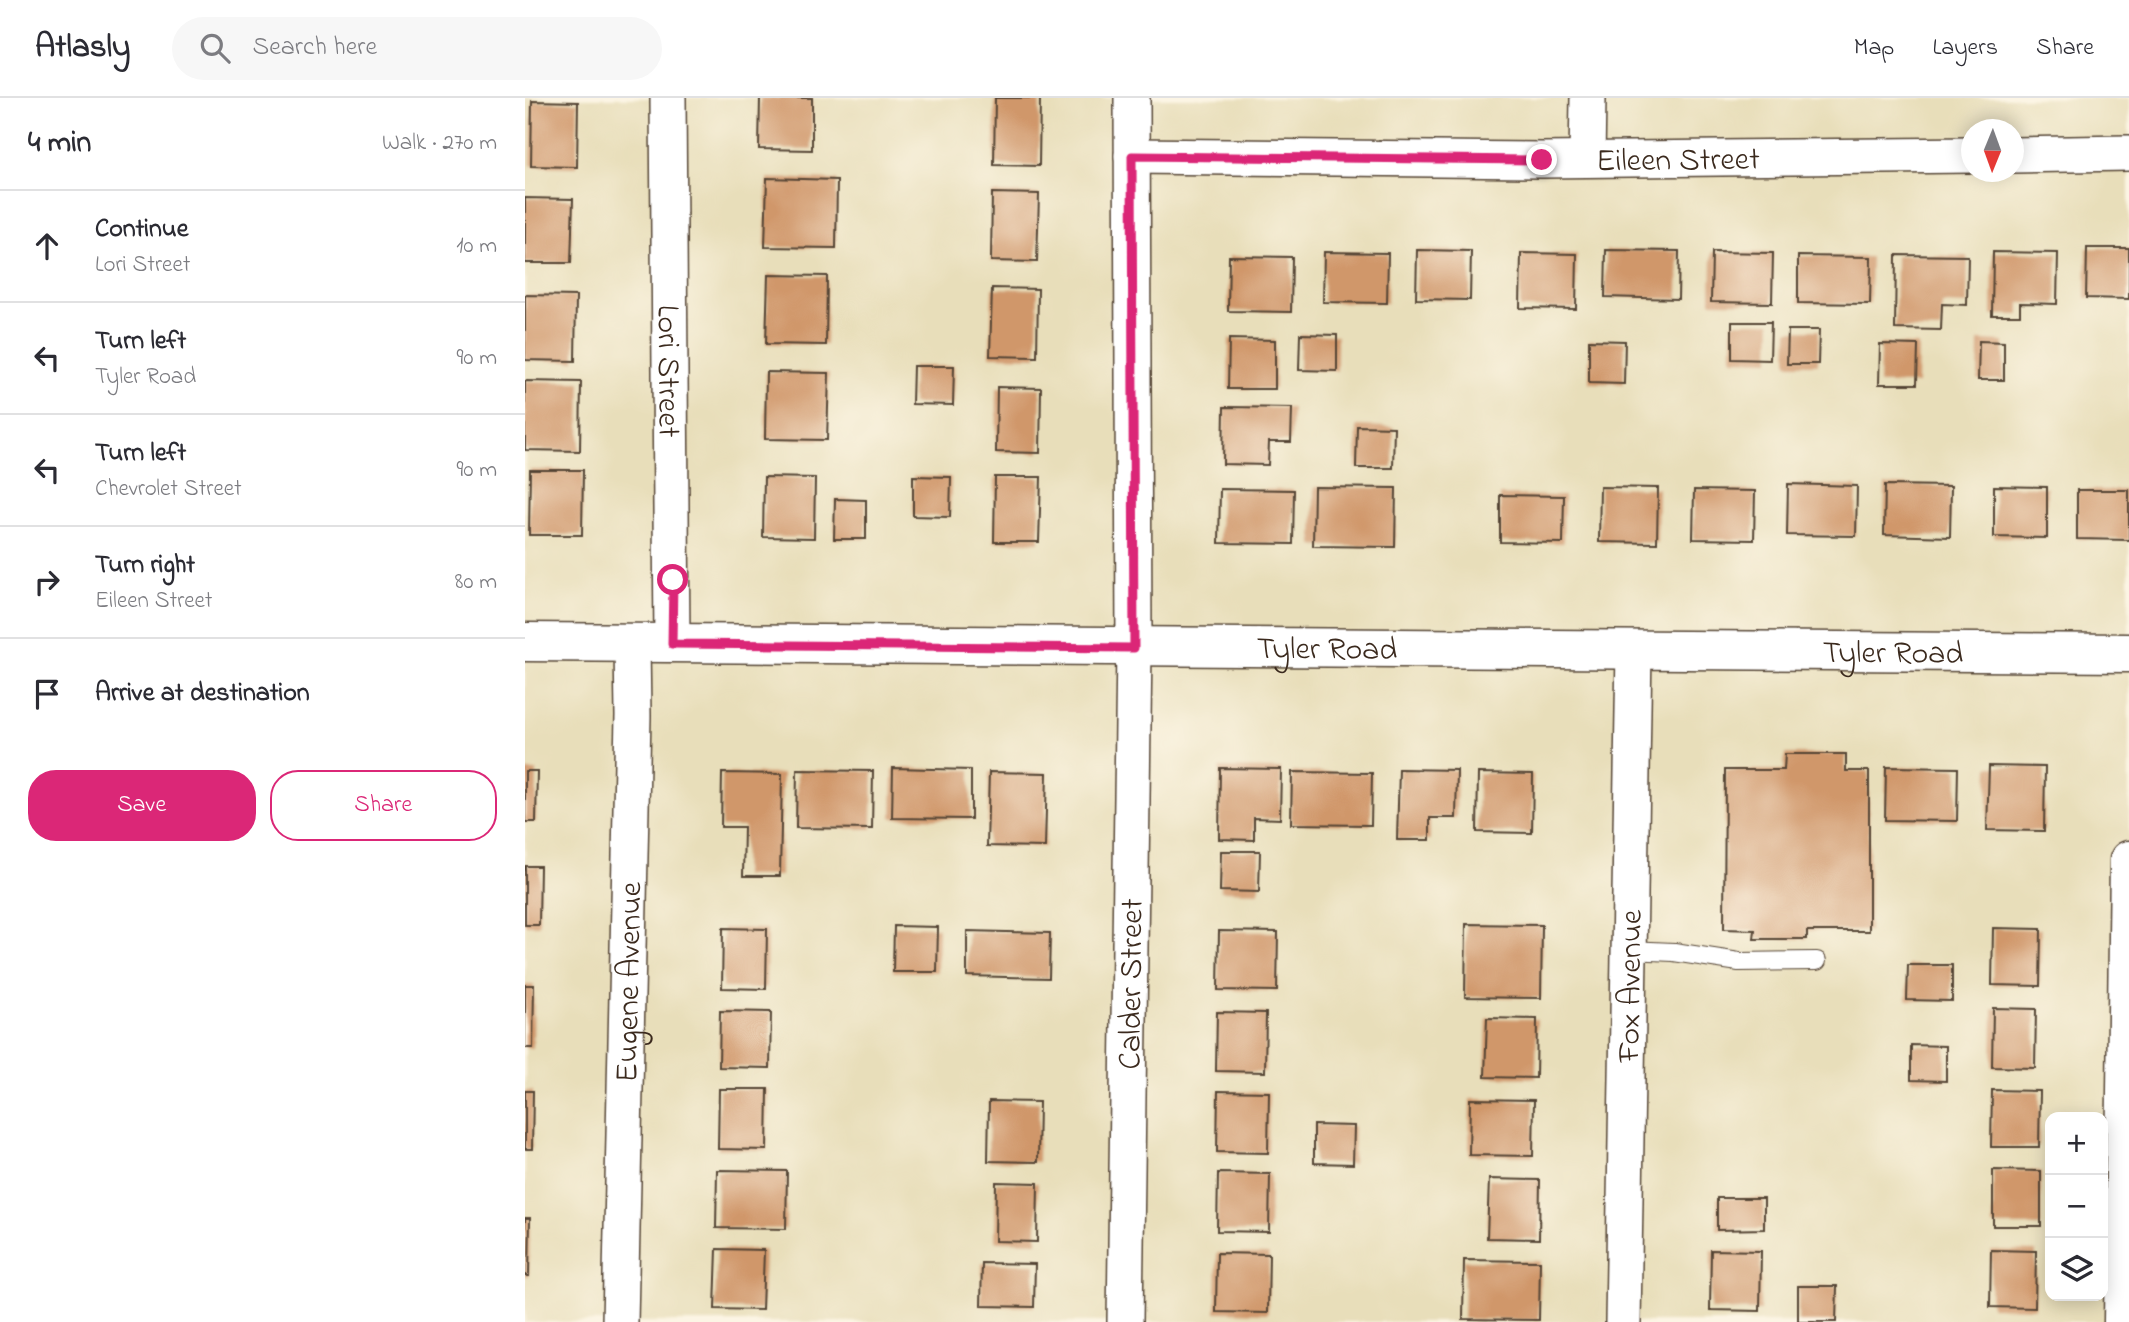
<!DOCTYPE html>
<meta charset="utf-8">
<style>
body{margin:0;font-family:"Indie Flower",sans-serif;background:#f7f7f7;color:#2b2b33}
.controls{position:absolute;right:21px;bottom:21px;display:grid;overflow:hidden;border-radius:14px;box-shadow:0 4px 18px #0003}
.controls button{width:63px;height:63px;display:grid;place-items:center;padding:0;border:0;border-bottom:2px solid #e1e1e2;background:#fff;color:#2b2b33;font:35px sans-serif}
.compass{position:absolute;left:1436px;top:21px;width:63px;height:63px;border-radius:50%;background:#fff;box-shadow:0 4px 18px #0003;rotate:181deg}
.stop{position:absolute;width:21px;height:21px;margin:-16px;border:5px solid #db2777;border-radius:50%;background:#fff}
.stop.end{background:#db2777;border-color:#fff;box-shadow:0 2px 7px #0008}
.list{margin:0;padding:0;list-style:none}
h2{display:flex;justify-content:space-between;align-items:center;height:91px;margin:0;padding:0 28px;font-size:30px}
h2 small{font-size:23px;font-weight:400;color:#7c7c81}
.list li{display:grid;grid-template-columns:46px 1fr auto;gap:21px;align-items:center;box-sizing:border-box;height:112px;padding:0 28px;border-top:2px solid #e1e1e2}
.list b{display:block;font-size:26px;white-space:nowrap}
.list p{margin:0;font-size:23px;white-space:nowrap;color:#7c7c81}
.list em{font-size:23px;font-style:normal;color:#7c7c81}
.actions{display:flex;gap:14px;padding:21px 28px}
.actions a{flex:1;padding:16px 0;border:2px solid #db2777;border-radius:28px;text-align:center;font-size:24px;color:#db2777}
.actions .main{background:#db2777;color:#fff}
.icon{flex:none;width:38px;height:38px;fill:none;stroke:currentColor;stroke-width:2;stroke-linecap:round;stroke-linejoin:round}
.map{position:relative;flex:none;width:1604px;height:1224px;overflow:hidden}
header{display:flex;align-items:center;gap:42px;box-sizing:border-box;height:98px;padding:0 35px;background:#fff;border-bottom:2px solid #e1e1e2}
header strong{font-size:33px}
nav{display:flex;gap:38px;margin-inline-start:auto;font-size:24px}
.search{width:490px;height:63px;background:#f7f7f7;display:flex;align-items:center;gap:18px;box-sizing:border-box;padding:0 24px;border-radius:38px;color:#7c7c81;font-size:26px}
main{display:flex}
aside{flex:1;background:#fff}
.map>svg:first-child{display:block}
.building{fill:#d0976b}
.lines{fill:none;stroke-linecap:round;stroke-linejoin:round}
.service-casing{stroke:#554535;stroke-width:20}
.minor-casing{stroke:#554535;stroke-width:38}
.tertiary-casing{stroke:#554535;stroke-width:41}
.service{stroke:#fff;stroke-width:18}
.minor{stroke:#fff;stroke-width:35}
.tertiary{stroke:#fff;stroke-width:38}
.route{stroke:#db2777;stroke-width:9}
.labels{text-anchor:middle;stroke-width:5;stroke-linejoin:round;paint-order:stroke}
.street-label{font-size:32px;fill:#3b2a1e;stroke:#fcf5e5}
</style>
<header>
<strong>Atlasly</strong>
<div class="search"><svg class="icon" aria-label="search" viewBox="0 0 24 24"><circle cx="10" cy="10" r="6"/><path d="M15 15l6 6"/></svg>Search here</div>
<nav><a>Map</a><a>Layers</a><a>Share</a></nav>
</header>
<main>
<aside>
<h2>4 min<small>Walk · 270 m</small></h2>
<ul class="list">
<li><svg class="icon" aria-label="ahead" viewBox="0 0 24 24"><path d="M12 20V5M6 11l6-6 6 6"/></svg><div><b>Continue</b><p>Lori Street</p></div><em>10 m</em></li>
<li><svg class="icon" aria-label="left" viewBox="0 0 24 24"><path d="M17 20v-9H6M10 6l-5 5 5 5"/></svg><div><b>Turn left</b><p>Tyler Road</p></div><em>90 m</em></li>
<li><svg class="icon" aria-label="left" viewBox="0 0 24 24"><path d="M17 20v-9H6M10 6l-5 5 5 5"/></svg><div><b>Turn left</b><p>Chevrolet Street</p></div><em>90 m</em></li>
<li><svg class="icon" aria-label="right" viewBox="0 0 24 24"><path d="M7 20v-9h11M14 6l5 5-5 5"/></svg><div><b>Turn right</b><p>Eileen Street</p></div><em>80 m</em></li>
<li><svg class="icon" aria-label="arrive" viewBox="0 0 24 24"><path d="M6 21V4h12l-3 4 3 4H6"/></svg><div><b>Arrive at destination</b></div></li>
</ul>
<div class="actions"><a class="main">Save</a><a>Share</a></div>
</aside>
<div class="map">
<svg width="1604" height="1224" viewBox="0 0 1604 1224">
<rect width="100%" height="100%" fill="#fcf5e5"/>
<filter id="ink" filterUnits="userSpaceOnUse"><feTurbulence type="fractalNoise" baseFrequency=".0143" numOctaves="2"/><feDisplacementMap in="SourceGraphic" scale="14" xChannelSelector="R" yChannelSelector="G"/><feConvolveMatrix kernelMatrix="1 2 1 2 8 2 1 2 1" color-interpolation-filters="sRGB"/></filter>
<filter id="wash" filterUnits="userSpaceOnUse"><feTurbulence type="fractalNoise" baseFrequency=".00686" numOctaves="4" result="noise"/><feDisplacementMap in="SourceGraphic" scale="28" xChannelSelector="R" yChannelSelector="G"/><feGaussianBlur stdDeviation="1.57" result="paint"/><feColorMatrix in="noise" values="0 0 0 0 0 0 0 0 0 0 0 0 0 0 0 0 0 1.4 0 .05"/><feComposite in="paint" operator="in"/></filter>
<g filter="url(#wash)">
<rect width="100%" height="100%" fill="#e8deba"/>
<g id="blocks">
<path class="building" d="M 235,0 L 287,0 L 287,52 L 234,51 Z
M 470,0 L 515,0 L 514,68 L 469,67 Z
M 7,3 L 53,4 L 52,69 L 6,68 Z
M 242,80 L 312,82 L 311,150 L 240,149 Z
M 467,95 L 514,96 L 512,164 L 466,163 Z
M 0,100 L 48,101 L 46,165 L 0,165 Z
M 1562,150 L 1604,150 L 1604,201 L 1561,200 Z
M 892,152 L 946,153 L 945,202 L 891,201 Z
M 1081,152 L 1154,153 L 1153,201 L 1080,199 Z
M 799,154 L 863,155 L 862,205 L 798,204 Z
M 1187,154 L 1248,155 L 1247,205 L 1186,204 Z
M 1468,154 L 1533,155 L 1532,206 L 1495,205 L 1495,217 L 1467,217 Z
M 996,155 L 1052,156 L 1051,211 L 995,210 Z
M 1371,157 L 1443,158 L 1442,207 L 1417,206 L 1416,232 L 1370,231 Z
M 704,158 L 767,159 L 766,214 L 703,213 Z
M 1273,158 L 1346,159 L 1345,206 L 1273,205 Z
M 243,177 L 302,178 L 301,247 L 241,246 Z
M 467,190 L 513,191 L 512,259 L 465,258 Z
M 0,197 L 51,198 L 50,263 L 0,262 Z
M 1207,224 L 1246,224 L 1245,262 L 1207,261 Z
M 1263,232 L 1294,232 L 1293,266 L 1262,266 Z
M 775,236 L 812,237 L 812,273 L 774,272 Z
M 704,241 L 750,242 L 750,291 L 703,291 Z
M 1064,242 L 1100,243 L 1099,286 L 1064,285 Z
M 1454,243 L 1479,244 L 1479,282 L 1453,282 Z
M 1355,246 L 1393,247 L 1392,286 L 1354,286 Z
M 388,268 L 429,268 L 428,307 L 387,306 Z
M 241,274 L 304,275 L 302,342 L 240,341 Z
M 0,283 L 56,284 L 55,353 L 0,352 Z
M 472,289 L 516,290 L 515,355 L 471,354 Z
M 699,309 L 767,310 L 766,344 L 744,344 L 743,367 L 698,366 Z
M 832,328 L 869,329 L 868,370 L 831,370 Z
M 5,372 L 58,372 L 57,437 L 4,437 Z
M 388,378 L 426,379 L 425,419 L 388,418 Z
M 239,379 L 290,380 L 289,440 L 238,439 Z
M 470,379 L 516,379 L 514,444 L 469,444 Z
M 1263,386 L 1332,388 L 1331,438 L 1262,437 Z
M 1360,387 L 1426,388 L 1425,439 L 1359,437 Z
M 1469,388 L 1522,389 L 1522,440 L 1469,439 Z
M 789,389 L 871,390 L 870,449 L 788,448 Z
M 1075,389 L 1133,390 L 1132,445 L 1074,444 Z
M 695,391 L 769,392 L 768,446 L 694,445 Z
M 1169,392 L 1230,393 L 1229,442 L 1168,441 Z
M 1552,392 L 1604,392 L 1604,442 L 1552,441 Z
M 975,397 L 1039,398 L 1038,445 L 975,444 Z
M 310,401 L 341,402 L 341,441 L 309,441 Z
M 1260,656 L 1321,656 L 1321,673 L 1344,673 L 1344,833 L 1282,833 L 1282,841 L 1229,841 L 1230,832 L 1199,831 L 1200,672 L 1259,672 Z
M 1464,668 L 1520,669 L 1519,733 L 1462,732 Z
M 1361,669 L 1433,670 L 1432,723 L 1360,722 Z
M 368,670 L 446,672 L 446,721 L 367,720 Z
M 695,670 L 756,671 L 755,721 L 729,720 L 729,742 L 694,741 Z
M 874,671 L 932,672 L 931,720 L 905,720 L 905,742 L 872,742 Z
M 272,672 L 348,673 L 347,731 L 271,730 Z
M 0,673 L 12,673 L 11,724 L 0,724 Z
M 464,674 L 522,675 L 520,749 L 462,748 Z
M 767,674 L 847,675 L 846,727 L 766,726 Z
M 197,675 L 257,676 L 255,778 L 218,778 L 219,729 L 196,729 Z
M 953,675 L 1008,676 L 1007,735 L 952,734 Z
M 696,753 L 735,753 L 734,794 L 695,793 Z
M 0,768 L 15,768 L 14,827 L 0,827 Z
M 941,826 L 1017,827 L 1016,900 L 940,899 Z
M 369,828 L 413,829 L 412,874 L 368,874 Z
M 198,830 L 242,831 L 241,891 L 197,890 Z
M 1468,830 L 1516,831 L 1515,888 L 1467,887 Z
M 442,833 L 525,835 L 524,880 L 442,878 Z
M 694,833 L 753,834 L 752,893 L 693,892 Z
M 1383,867 L 1427,867 L 1427,903 L 1382,902 Z
M 0,887 L 9,887 L 8,950 L 0,950 Z
M 1468,910 L 1511,911 L 1510,970 L 1467,969 Z
M 195,913 L 246,914 L 245,970 L 194,969 Z
M 692,914 L 741,915 L 740,974 L 691,973 Z
M 962,920 L 1012,921 L 1011,980 L 960,979 Z
M 1386,947 L 1421,948 L 1421,983 L 1386,982 Z
M 194,991 L 243,991 L 242,1052 L 193,1051 Z
M 1467,992 L 1515,993 L 1514,1049 L 1466,1049 Z
M 0,993 L 8,993 L 7,1051 L 0,1051 Z
M 693,993 L 744,994 L 743,1055 L 692,1054 Z
M 945,1001 L 1009,1002 L 1008,1058 L 944,1057 Z
M 464,1003 L 514,1004 L 513,1064 L 463,1063 Z
M 789,1027 L 829,1028 L 828,1066 L 789,1065 Z
M 192,1072 L 262,1073 L 261,1131 L 191,1130 Z
M 1468,1072 L 1516,1073 L 1516,1128 L 1468,1128 Z
M 693,1075 L 745,1076 L 744,1134 L 692,1133 Z
M 964,1081 L 1015,1082 L 1014,1141 L 962,1140 Z
M 471,1084 L 513,1085 L 512,1144 L 470,1143 Z
M 1192,1100 L 1239,1100 L 1239,1131 L 1192,1132 Z
M 0,1120 L 5,1120 L 4,1178 L 0,1178 Z
M 192,1151 L 239,1152 L 237,1212 L 190,1211 Z
M 1186,1152 L 1236,1153 L 1235,1213 L 1185,1212 Z
M 1466,1152 L 1511,1153 L 1510,1210 L 1465,1209 Z
M 692,1155 L 744,1156 L 743,1215 L 691,1214 Z
M 939,1162 L 1015,1163 L 1014,1222 L 938,1221 Z
M 457,1165 L 510,1166 L 509,1209 L 456,1208 Z
M 1273,1188 L 1312,1188 L 1311,1224 L 1273,1224 Z"/>
</g>
</g>
<g filter="url(#ink)">
<use href="#blocks" fill-opacity="0" stroke="#554535" stroke-width="2"/>
<g class="lines">
<defs>
<path id="service" d="M 1103,852 L 1149,854 L 1214,864 L 1292,863"/>
<g id="minor">
<path id="s1" d="M 143,0 L 147,546"/>
<path d="M 1489,57 L 1604,55"/>
<path id="s2" d="M 607,58 L 1017,62 L 1447,57"/>
<path d="M 1062,61 L 1063,0"/>
<path id="s3" d="M 95,1224 L 108,618 L 107,546"/>
<path id="s4" d="M 600,1224 L 609,550 L 607,0"/>
<path id="s5" d="M 1098,1224 L 1109,551"/>
</g>
<g id="tertiary">
<path id="s6" d="M 0,544 L 1604,555"/>
<path d="M 1598,1224 L 1604,762"/>
</g>
</defs>
<use href="#service" class="service-casing"/>
<use href="#minor" class="minor-casing"/>
<use href="#tertiary" class="tertiary-casing"/>
<use href="#service" class="service"/>
<use href="#minor" class="minor"/>
<use href="#tertiary" class="tertiary"/>
</g>
</g>
<g class="lines" filter="url(#ink)">
<path class="route" d="M 148,482 L 147,546 L 609,550 L 607,58 L 1017,62"/>
</g>
<g class="labels">
<g class="street-label">
<text dy="11" stroke="none"><textPath href="#s2" startOffset="546">Eileen Street</textPath></text>
<text dy="11" stroke="none"><textPath href="#s1" startOffset="273">Lori Street</textPath></text>
<text dy="11" stroke="none"><textPath href="#s6" startOffset="802">Tyler Road</textPath></text>
<text dy="11" stroke="none"><textPath href="#s6" startOffset="1368">Tyler Road</textPath></text>
<text dy="11" stroke="none"><textPath href="#s3" startOffset="340">Eugene Avenue</textPath></text>
<text dy="11" stroke="none"><textPath href="#s4" startOffset="338">Calder Street</textPath></text>
<text dy="11" stroke="none"><textPath href="#s5" startOffset="336">Fox Avenue</textPath></text>
</g>
</g>
</svg>
<div class="controls">
<button>+</button>
<button>−</button>
<button><svg class="icon" aria-label="layers" viewBox="0 0 24 24"><path d="M12 4l9 5-9 5-9-5zM3 14l9 5 9-5"/></svg></button>
</div>
<svg class="compass" viewBox="-18 -18 36 36"><path d="M0-13l5 13h-10z" fill="#e53935"/><path d="M0 13l5-13h-10z" fill="#7c7c81"/></svg>
<div class="stop" style="left:148px;top:482px"></div>
<div class="stop end" style="left:1017px;top:62px"></div>
</div>
</main>
